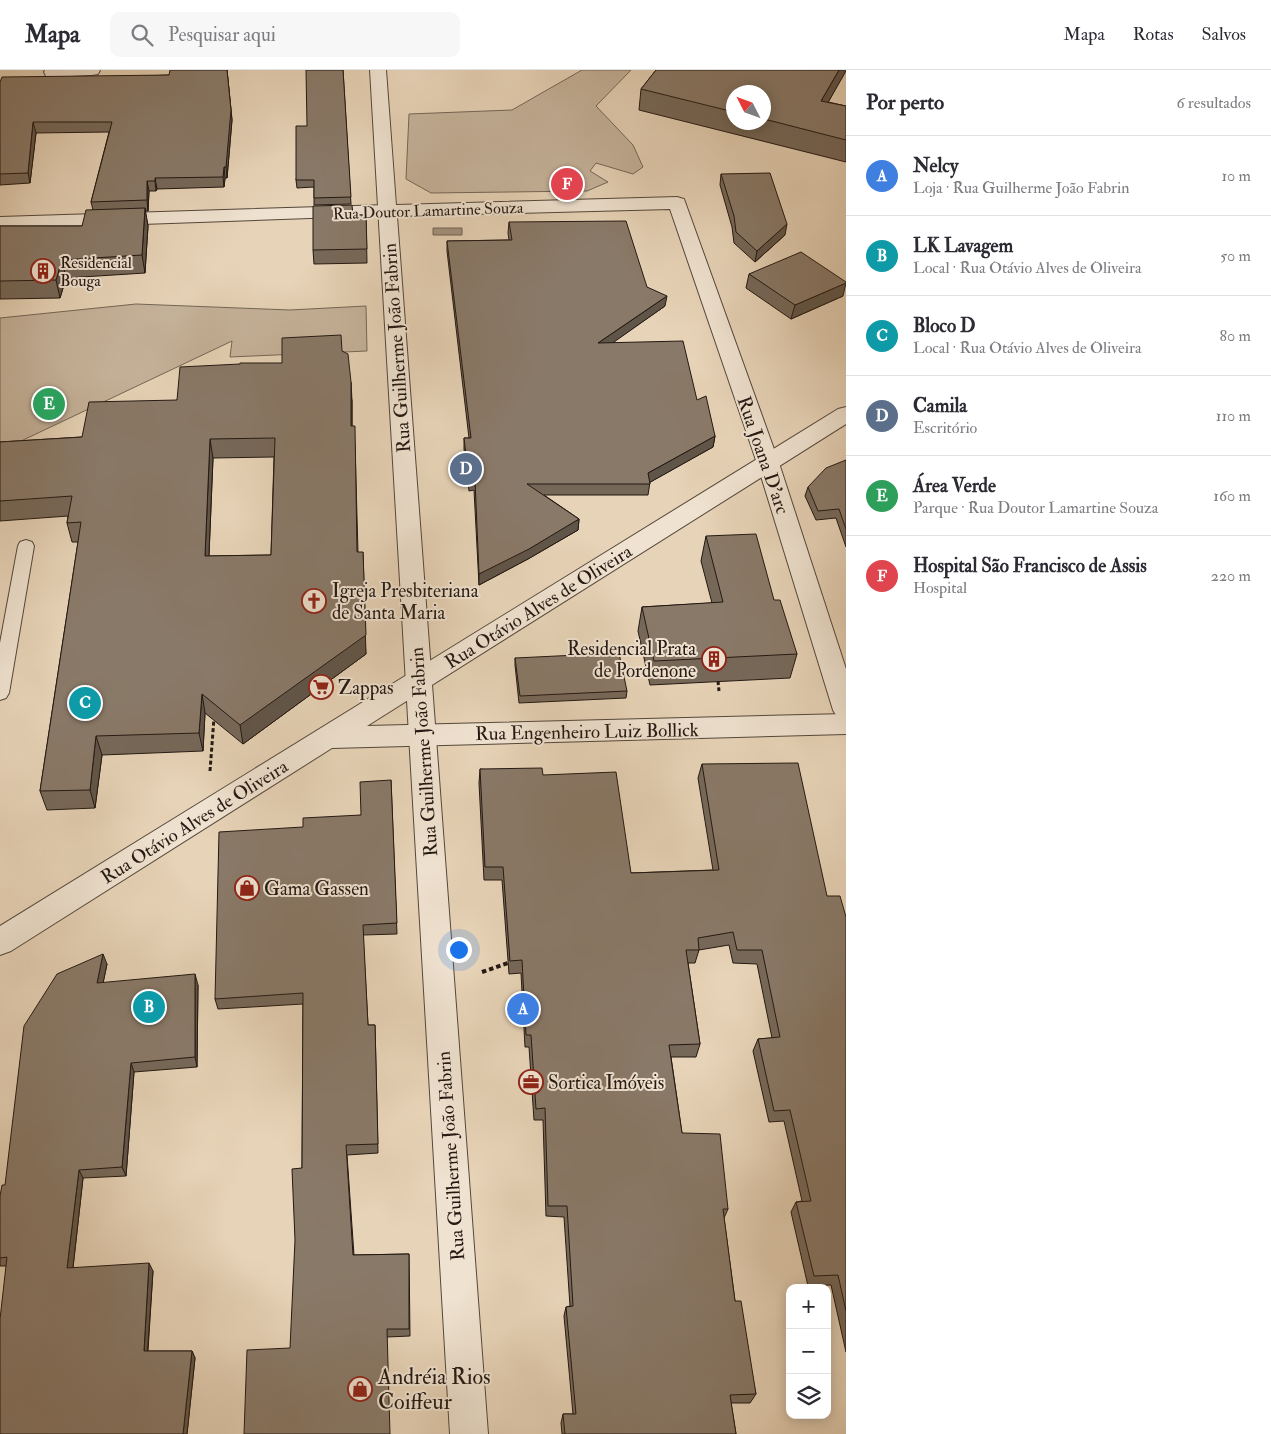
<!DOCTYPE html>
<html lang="pt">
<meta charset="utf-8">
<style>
body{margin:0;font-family:"IM FELL Double Pica",serif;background:#f7f7f7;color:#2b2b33}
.controls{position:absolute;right:15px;bottom:15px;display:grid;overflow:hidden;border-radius:10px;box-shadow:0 2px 12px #0003}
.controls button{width:45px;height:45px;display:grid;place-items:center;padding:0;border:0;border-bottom:1px solid #e1e1e2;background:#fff;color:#2b2b33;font:25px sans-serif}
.compass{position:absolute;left:726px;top:15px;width:45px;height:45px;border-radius:50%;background:#fff;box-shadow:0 2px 12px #0003;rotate:312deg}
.you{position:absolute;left:458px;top:879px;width:18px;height:18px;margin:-12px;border:4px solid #fff;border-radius:50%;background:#1a73e8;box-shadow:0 0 0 8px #1a73e833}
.badge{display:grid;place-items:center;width:32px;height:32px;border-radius:50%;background:#8f2418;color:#fff;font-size:16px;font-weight:700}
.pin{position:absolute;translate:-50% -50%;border:2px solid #fff;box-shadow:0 1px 5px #0006}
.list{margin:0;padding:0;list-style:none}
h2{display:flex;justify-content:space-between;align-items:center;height:65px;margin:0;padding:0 20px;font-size:21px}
h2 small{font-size:16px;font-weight:400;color:#7c7c81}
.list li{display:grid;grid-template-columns:32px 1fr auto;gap:15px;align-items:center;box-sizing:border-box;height:80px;padding:0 20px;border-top:1px solid #e1e1e2}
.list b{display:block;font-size:19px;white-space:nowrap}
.list p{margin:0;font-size:16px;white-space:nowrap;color:#7c7c81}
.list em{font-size:16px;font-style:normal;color:#7c7c81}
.icon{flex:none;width:28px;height:28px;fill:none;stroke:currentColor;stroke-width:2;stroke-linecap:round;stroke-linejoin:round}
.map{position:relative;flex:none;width:846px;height:1364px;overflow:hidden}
header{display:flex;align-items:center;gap:30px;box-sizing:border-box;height:70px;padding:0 25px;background:#fff;border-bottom:1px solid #e1e1e2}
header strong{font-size:24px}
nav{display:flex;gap:28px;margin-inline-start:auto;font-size:18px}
.search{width:350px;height:45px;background:#f7f7f7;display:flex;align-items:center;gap:12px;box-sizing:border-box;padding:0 18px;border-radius:10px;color:#7c7c81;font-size:19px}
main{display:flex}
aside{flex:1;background:#fff}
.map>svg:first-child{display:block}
.green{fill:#c6b39b;stroke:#746656}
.water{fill:#a4937f;stroke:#706253}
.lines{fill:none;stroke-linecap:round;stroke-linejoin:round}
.service-casing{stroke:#54473b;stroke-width:2}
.minor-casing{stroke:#54473b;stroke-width:2}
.tertiary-casing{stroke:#54473b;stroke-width:2}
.path-far1{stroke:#231812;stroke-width:3;stroke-dasharray:4 2.5;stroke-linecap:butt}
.path{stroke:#231812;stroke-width:4;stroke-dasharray:4.5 3;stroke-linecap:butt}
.service{fill:#efe2d0;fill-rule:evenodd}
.minor{fill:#efe2d0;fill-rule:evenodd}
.tertiary{fill:#efe2d0;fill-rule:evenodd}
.wall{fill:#766859;stroke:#231812;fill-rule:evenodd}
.shaded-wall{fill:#605549;stroke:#231812}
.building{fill:#897968;stroke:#231812;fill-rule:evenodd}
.labels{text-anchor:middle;stroke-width:4;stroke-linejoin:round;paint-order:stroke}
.far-street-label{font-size:16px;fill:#231812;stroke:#efe2d0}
.far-poi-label{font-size:16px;fill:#231812;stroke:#efe2d0;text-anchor:start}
.street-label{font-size:19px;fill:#231812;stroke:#efe2d0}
.poi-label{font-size:19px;fill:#231812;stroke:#efe2d0;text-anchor:start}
.near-poi-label{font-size:22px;fill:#231812;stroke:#efe2d0;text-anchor:start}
</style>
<header>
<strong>Mapa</strong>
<div class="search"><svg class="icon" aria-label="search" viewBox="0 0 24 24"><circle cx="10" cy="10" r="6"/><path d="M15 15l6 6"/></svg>Pesquisar aqui</div>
<nav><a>Mapa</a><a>Rotas</a><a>Salvos</a></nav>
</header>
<main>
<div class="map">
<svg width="846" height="1364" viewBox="0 0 846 1364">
<rect width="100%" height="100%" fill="#e7d3b7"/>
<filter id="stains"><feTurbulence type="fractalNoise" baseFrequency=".004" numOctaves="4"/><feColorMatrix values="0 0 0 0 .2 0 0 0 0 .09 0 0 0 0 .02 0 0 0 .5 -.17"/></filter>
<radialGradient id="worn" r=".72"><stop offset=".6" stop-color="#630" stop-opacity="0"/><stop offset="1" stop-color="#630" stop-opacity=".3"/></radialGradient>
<path class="green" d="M 582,0 L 631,0 L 596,36 L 633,75 L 643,97 L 633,104 L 596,93 L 590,101 L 608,112 L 587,121 L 431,123 L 406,109 L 409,44 L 512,40 Z
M 136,234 L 290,240 L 366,236 L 367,281 L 230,287 L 232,271 L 0,381 L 0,248 Z"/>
<path class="water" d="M 433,158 L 462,158 L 462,165 L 433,165 Z"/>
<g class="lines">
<defs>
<path id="service" d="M 26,470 L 32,472 L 34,476 L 9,623 L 6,628 L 0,630 L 0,573 L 18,476 L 20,472 Z"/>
<path id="minor" d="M 45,0 L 100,0 L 98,4 L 92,5 L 52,7 L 46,6 L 44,2 Z
M 387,135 L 394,137 L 396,141 L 394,145 L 0,159 L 0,147 Z
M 846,337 L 846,354 L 367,656 L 846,644 L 846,664 L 332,678 L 11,881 L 0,885 L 0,856 L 838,339 Z"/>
<path id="tertiary" d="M 370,0 L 386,0 L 396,135 L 677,127 L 684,129 L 779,393 L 846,599 L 846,650 L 837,647 L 833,640 L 757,393 L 670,139 L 397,146 L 488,1364 L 450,1364 Z"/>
</defs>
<use href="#service" class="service-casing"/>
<use href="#minor" class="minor-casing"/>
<use href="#tertiary" class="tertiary-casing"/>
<path class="path-far1" d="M 718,611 L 719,621
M 210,701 L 214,648"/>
<path class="path" d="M 482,902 L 508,893"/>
<use href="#service" class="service"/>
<use href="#minor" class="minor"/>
<use href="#tertiary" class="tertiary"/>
</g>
<path class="wall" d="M 227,0 L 232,50 L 227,108 L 225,108 L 224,117 L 157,119 L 156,121 L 149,121 L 148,141 L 145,141 L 148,156 L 145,203 L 66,208 L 60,228 L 0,229 L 0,156 L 82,156 L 93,140 L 91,132 L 109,62 L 36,63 L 30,113 L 0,115 L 0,12 L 169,5 Z
M 343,0 L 351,134 L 314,135 L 314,117 L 297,118 L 296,110 L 307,56 Z
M 656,0 L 846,0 L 828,32 L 846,36 L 846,92 L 639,40 L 641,19 ZM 734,22 L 764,22 L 764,52 L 734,52 Z
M 721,104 L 785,165 L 755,192 L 734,173 L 732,157 L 720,115 Z
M 353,145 L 366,145 L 367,193 L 314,194 L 313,180 Z
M 509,152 L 647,217 L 665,236 L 613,272 L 697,330 L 715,366 L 713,377 L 650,412 L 648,425 L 544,425 L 579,449 L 578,460 L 528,489 L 479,515 L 474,420 L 469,421 L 464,379 L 464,368 L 469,368 L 447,181 L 447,171 L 509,170 L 508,163 Z
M 749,204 L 843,226 L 791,249 L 746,218 Z
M 342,281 L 352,331 L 352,356 L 355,375 L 358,482 L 366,584 L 243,674 L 205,643 L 203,681 L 102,685 L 95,738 L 47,740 L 40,721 L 78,472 L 72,472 L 67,453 L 68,446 L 0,451 L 0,372 L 82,367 L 177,330 L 282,293 ZM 274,387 L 271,485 L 209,486 L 213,388 Z
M 846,390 L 846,477 L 836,448 L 816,450 L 805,426 L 808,417 Z
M 706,466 L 774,530 L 797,584 L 790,608 L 650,615 L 638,561 L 642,537 L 712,533 L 701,491 Z
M 515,588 L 627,621 L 626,628 L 519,633 L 515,595 Z
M 702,694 L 827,826 L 846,847 L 846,1282 L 831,1215 L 808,1216 L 791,1142 L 796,1132 L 802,1131 L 784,1051 L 769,1052 L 753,981 L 758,969 L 772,968 L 757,894 L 733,893 L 729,875 L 699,880 L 695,893 L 688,893 L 700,974 L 696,987 L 671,987 L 682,1063 L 728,1139 L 724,1148 L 735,1231 L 756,1324 L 750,1333 L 731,1333 L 736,1364 L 562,1364 L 561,1353 L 563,1344 L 573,1344 L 564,1246 L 566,1237 L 570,1236 L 564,1147 L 546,1146 L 543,1050 L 534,1050 L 529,977 L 525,977 L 521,903 L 509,904 L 502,810 L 484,810 L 479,713 L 480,699 L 543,705 L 631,803 L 713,800 L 698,708 Z
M 391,710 L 397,864 L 363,865 L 368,955 L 375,955 L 378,1083 L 347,1085 L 354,1185 L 409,1184 L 410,1266 L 387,1267 L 302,1098 L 303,934 L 218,939 L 215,929 L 303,757 L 361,745 Z
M 107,894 L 103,913 L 198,915 L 197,997 L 134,1002 L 126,1106 L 83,1108 L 73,1198 L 153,1201 L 148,1281 L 192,1281 L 195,1288 L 187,1364 L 6,1196 L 0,1196 L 0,1126 Z"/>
<path class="shaded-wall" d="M 227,0 L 232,50 L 227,108 L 226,97 Z
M 839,0 L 846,0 L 846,1 L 817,52 L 821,31 Z
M 33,52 L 36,63 L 30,113 L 28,103 Z
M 224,97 L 225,108 L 224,117 L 223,107 Z
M 155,108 L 157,119 L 156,121 L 155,111 Z
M 147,111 L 149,121 L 148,141 L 147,130 Z
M 145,138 L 148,156 L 145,203 L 142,185 Z
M 787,154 L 785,165 L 755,192 L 757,181 Z
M 62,190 L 66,208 L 60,228 L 56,210 Z
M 846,213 L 843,226 L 791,249 L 795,235 Z
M 667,226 L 665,236 L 597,284 L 598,273 Z
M 351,312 L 352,331 L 352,375 L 351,356 Z
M 715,366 L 713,377 L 647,414 L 648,403 Z
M 210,369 L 213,388 L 208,506 L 205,486 Z
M 579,449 L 578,460 L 528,489 L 479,515 L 479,504 Z
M 363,482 L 366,584 L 243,674 L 240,655 Z
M 202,624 L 205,643 L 203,681 L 199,663 Z
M 96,666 L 102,685 L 95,738 L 90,720 Z
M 103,884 L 107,894 L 101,923 L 97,913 Z
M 195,904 L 198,915 L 197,997 L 195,987 Z
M 131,993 L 134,1002 L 126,1106 L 122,1097 Z
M 79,1100 L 83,1108 L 72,1206 L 67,1198 Z
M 149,1193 L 153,1201 L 147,1288 L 144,1281 Z
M 192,1281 L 195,1288 L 187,1364 L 183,1364 Z"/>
<path class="building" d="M 170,0 L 227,0 L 231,40 L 226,97 L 224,97 L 223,107 L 155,108 L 155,111 L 147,111 L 147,130 L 91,132 L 112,52 L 33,52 L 28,103 L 0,104 L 0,12 L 2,7 L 169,5 Z
M 306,0 L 343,0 L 351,127 L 314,128 L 314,110 L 296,110 L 296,56 L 307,56 Z
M 656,0 L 839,0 L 821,31 L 846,36 L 846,70 L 764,49 L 764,22 L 734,22 L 734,42 L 641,19 Z
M 770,103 L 787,154 L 757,181 L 736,162 L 734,146 L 721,104 Z
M 352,135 L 353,145 L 366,145 L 367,179 L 313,180 L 313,136 Z
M 145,138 L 142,185 L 62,190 L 56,210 L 0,211 L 0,156 L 82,156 L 86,140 Z
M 626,151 L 647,217 L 667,226 L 598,273 L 683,271 L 697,330 L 706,326 L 715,366 L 648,403 L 650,414 L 527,414 L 579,449 L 529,479 L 479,504 L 475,410 L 469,410 L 464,368 L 471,368 L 447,171 L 512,170 L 509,152 Z
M 801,182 L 846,212 L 846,213 L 795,235 L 749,204 Z
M 341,265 L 342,281 L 348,284 L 351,312 L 351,356 L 355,356 L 357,482 L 363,482 L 366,565 L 240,655 L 202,624 L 199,663 L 96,666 L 90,720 L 40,721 L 81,452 L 67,453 L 72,426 L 0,431 L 0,372 L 82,367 L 89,332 L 177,330 L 180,297 L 240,294 L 240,293 L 282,293 L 282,268 ZM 275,368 L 271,485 L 205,486 L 210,369 Z
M 846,390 L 846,459 L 839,439 L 818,441 L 808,417 L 826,398 Z
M 756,464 L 774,530 L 780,530 L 797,584 L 654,591 L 642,537 L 723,532 L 706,466 Z
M 619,583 L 627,621 L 520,626 L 515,588 Z
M 798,693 L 827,826 L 840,826 L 846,847 L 846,1241 L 838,1205 L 814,1206 L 796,1132 L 811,1131 L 790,1040 L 774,1041 L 758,969 L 780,967 L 762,880 L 737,880 L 733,862 L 698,868 L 699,880 L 686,880 L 700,974 L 669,975 L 682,1063 L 720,1064 L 728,1139 L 723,1139 L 735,1231 L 741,1231 L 756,1324 L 730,1325 L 736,1364 L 565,1364 L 563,1344 L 576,1344 L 566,1237 L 573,1236 L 567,1136 L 548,1136 L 545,1038 L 536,1039 L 531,965 L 526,965 L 522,890 L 510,891 L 503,797 L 485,797 L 480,699 L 542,698 L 543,705 L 616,702 L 631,803 L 719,800 L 702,694 Z
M 391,710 L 397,853 L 363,855 L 368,955 L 375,955 L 378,1074 L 346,1075 L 353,1185 L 409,1184 L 409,1259 L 387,1259 L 390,1364 L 244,1364 L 247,1280 L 290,1278 L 295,1170 L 292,1099 L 302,1098 L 303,923 L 215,929 L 219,762 L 303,757 L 303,748 L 361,745 L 360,712 Z
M 103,884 L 97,913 L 195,904 L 195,987 L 131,993 L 122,1097 L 79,1100 L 67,1198 L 149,1193 L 144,1281 L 192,1281 L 183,1364 L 0,1364 L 0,1249 L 7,1187 L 0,1188 L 0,1126 L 2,1115 L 5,1115 L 24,956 L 57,904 Z"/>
<defs>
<symbol id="building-ring" viewBox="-11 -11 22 22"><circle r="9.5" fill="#efe2d0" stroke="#8f2418" stroke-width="1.5"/><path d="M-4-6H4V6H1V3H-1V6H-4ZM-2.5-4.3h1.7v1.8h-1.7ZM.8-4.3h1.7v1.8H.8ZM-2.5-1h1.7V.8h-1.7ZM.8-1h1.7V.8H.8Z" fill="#8f2418"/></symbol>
<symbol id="church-ring" viewBox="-11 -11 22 22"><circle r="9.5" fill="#efe2d0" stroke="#8f2418" stroke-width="1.5"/><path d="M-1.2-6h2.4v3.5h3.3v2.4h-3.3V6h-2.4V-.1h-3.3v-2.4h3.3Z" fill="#8f2418"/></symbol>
<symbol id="supermarket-ring" viewBox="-11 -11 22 22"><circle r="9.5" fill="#efe2d0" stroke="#8f2418" stroke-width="1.5"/><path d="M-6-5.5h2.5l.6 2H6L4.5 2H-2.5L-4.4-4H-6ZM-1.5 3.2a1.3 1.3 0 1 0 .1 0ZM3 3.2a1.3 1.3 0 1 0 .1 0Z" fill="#8f2418"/></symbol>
<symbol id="shop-ring" viewBox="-11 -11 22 22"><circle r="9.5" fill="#efe2d0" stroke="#8f2418" stroke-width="1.5"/><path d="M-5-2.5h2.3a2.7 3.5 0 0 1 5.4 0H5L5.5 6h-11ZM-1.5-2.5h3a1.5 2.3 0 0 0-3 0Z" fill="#8f2418"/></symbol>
<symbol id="office-ring" viewBox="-11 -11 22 22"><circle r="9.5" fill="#efe2d0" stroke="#8f2418" stroke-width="1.5"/><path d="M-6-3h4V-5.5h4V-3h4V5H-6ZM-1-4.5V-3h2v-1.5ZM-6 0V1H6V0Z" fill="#8f2418"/></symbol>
</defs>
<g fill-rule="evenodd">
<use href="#building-ring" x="29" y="187" width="28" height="28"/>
<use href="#church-ring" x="300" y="517" width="28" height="28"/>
<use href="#building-ring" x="700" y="575" width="28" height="28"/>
<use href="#supermarket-ring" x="307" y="603" width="28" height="28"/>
<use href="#shop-ring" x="233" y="804" width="28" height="28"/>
<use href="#office-ring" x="517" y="998" width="28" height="28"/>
<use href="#shop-ring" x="346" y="1305" width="28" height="28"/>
</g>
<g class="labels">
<g class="far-street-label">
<text transform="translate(428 140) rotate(-2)" y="6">Rua Doutor Lamartine Souza</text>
</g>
<g class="far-poi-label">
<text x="60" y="198">Residencial<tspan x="60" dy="18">Bouga</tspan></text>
</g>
<g class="street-label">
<text transform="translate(396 278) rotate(-94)" y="7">Rua Guilherme João Fabrin</text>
<text transform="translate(764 385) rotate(71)" y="7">Rua Joana D'arc</text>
<text transform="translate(538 536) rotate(-32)" y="7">Rua Otávio Alves de Oliveira</text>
<text transform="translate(587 661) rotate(-1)" y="7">Rua Engenheiro Luiz Bollick</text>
<text transform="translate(423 682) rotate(-94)" y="7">Rua Guilherme João Fabrin</text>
<text transform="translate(194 751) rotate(-32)" y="7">Rua Otávio Alves de Oliveira</text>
<text transform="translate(450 1086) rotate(-94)" y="7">Rua Guilherme João Fabrin</text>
</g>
<g class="poi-label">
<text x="332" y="527">Igreja Presbiteriana<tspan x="332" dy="22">de Santa Maria</tspan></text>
<text x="696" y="585" text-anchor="end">Residencial Prata<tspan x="696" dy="22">de Pordenone</tspan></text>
<text x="338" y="624">Zappas</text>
<text x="264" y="825">Gama Gassen</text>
<text x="548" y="1019">Sortica Imóveis</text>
</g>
<g class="near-poi-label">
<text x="378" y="1314">Andréia Rios<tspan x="378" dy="25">Coiffeur</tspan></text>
</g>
</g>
<rect width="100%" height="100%" filter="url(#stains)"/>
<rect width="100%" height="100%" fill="url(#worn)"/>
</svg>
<div class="controls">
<button>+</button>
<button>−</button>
<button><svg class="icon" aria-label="layers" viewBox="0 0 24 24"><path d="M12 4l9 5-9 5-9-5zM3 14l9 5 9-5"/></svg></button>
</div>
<svg class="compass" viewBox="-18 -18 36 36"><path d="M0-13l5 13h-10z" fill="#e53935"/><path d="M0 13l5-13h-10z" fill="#7c7c81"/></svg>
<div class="you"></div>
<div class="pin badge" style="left:523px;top:939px;background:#3f7fe0">A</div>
<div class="pin badge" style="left:149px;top:937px;background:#0f9aa8">B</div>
<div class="pin badge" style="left:85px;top:633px;background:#0f9aa8">C</div>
<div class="pin badge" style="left:466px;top:399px;background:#5c6f8a">D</div>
<div class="pin badge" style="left:49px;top:334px;background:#2e9e5b">E</div>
<div class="pin badge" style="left:567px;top:114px;background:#e0444e">F</div>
</div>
<aside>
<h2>Por perto<small>6 resultados</small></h2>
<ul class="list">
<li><span class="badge" style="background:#3f7fe0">A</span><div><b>Nelcy</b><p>Loja · Rua Guilherme João Fabrin</p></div><em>10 m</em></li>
<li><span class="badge" style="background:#0f9aa8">B</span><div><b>LK Lavagem</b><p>Local · Rua Otávio Alves de Oliveira</p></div><em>50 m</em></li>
<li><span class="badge" style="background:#0f9aa8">C</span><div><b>Bloco D</b><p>Local · Rua Otávio Alves de Oliveira</p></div><em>80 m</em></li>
<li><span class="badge" style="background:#5c6f8a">D</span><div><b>Camila</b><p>Escritório</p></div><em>110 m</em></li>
<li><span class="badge" style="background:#2e9e5b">E</span><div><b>Área Verde</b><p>Parque · Rua Doutor Lamartine Souza</p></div><em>160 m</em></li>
<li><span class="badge" style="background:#e0444e">F</span><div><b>Hospital São Francisco de Assis</b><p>Hospital</p></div><em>220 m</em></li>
</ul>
</aside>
</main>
